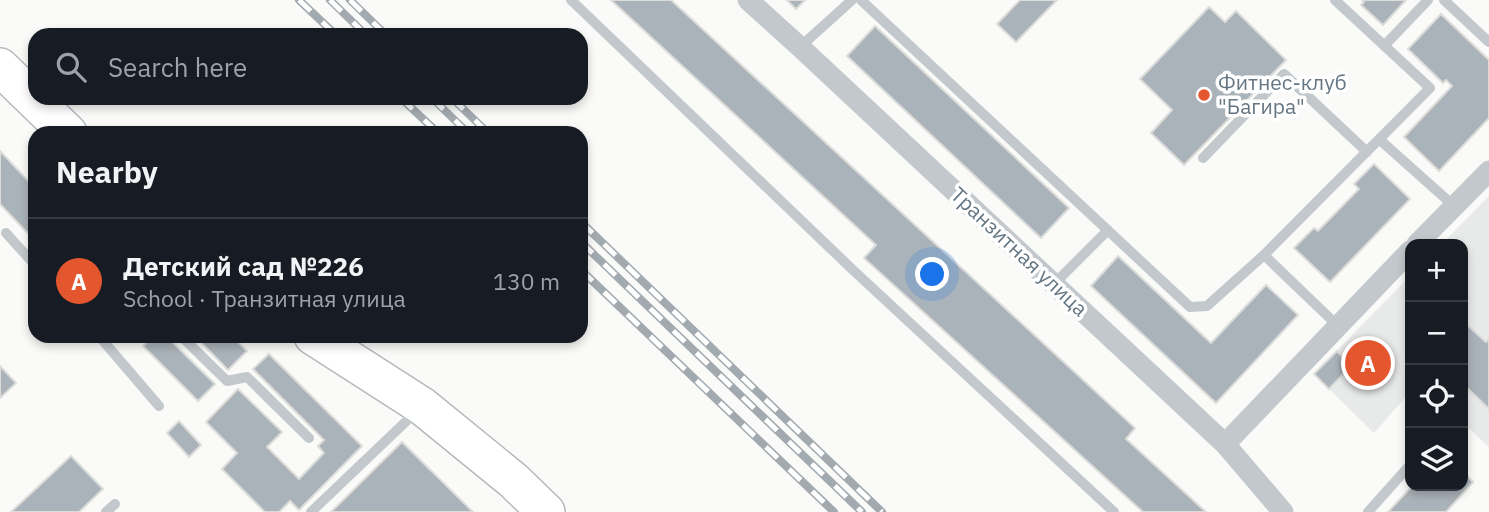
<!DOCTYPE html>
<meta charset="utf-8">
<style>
body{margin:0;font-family:"IBM Plex Sans",sans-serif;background:#20242c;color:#f1f3f6}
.controls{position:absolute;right:21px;bottom:21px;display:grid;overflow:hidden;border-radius:14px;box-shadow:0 4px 10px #0003}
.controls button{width:63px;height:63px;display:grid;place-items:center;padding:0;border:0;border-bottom:2px solid #363941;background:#171b24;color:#f1f3f6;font:35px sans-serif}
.you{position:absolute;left:933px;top:275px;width:24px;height:24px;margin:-18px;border:5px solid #fff;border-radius:50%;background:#1a73e8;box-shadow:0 0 0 10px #1a73e833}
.badge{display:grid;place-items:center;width:46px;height:46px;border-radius:50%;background:#e4572e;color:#fff;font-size:23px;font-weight:700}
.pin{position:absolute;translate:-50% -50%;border:4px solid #fff;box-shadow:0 2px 7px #0006}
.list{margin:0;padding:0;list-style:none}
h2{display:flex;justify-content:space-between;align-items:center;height:91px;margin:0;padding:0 28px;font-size:30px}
h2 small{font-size:23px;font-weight:400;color:#9ea1a6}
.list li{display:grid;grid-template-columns:46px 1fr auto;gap:21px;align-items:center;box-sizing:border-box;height:126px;padding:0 28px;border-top:2px solid #363941}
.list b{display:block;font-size:26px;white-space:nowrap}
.list p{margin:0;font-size:23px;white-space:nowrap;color:#9ea1a6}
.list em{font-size:23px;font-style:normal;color:#9ea1a6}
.icon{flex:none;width:38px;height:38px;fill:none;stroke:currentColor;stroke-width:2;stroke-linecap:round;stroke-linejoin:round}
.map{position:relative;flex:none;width:1489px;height:512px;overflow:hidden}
.search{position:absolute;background:#171b24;box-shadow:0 4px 10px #0003;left:28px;top:28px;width:560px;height:77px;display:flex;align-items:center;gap:18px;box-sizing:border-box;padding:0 24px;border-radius:21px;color:#9ea1a6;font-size:26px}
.panel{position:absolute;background:#171b24;box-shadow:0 4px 10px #0003;left:28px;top:126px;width:560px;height:217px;border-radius:21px}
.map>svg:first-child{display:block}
.built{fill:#e8e9e9}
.building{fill:#aab3b9;stroke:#dcdcda;stroke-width:2}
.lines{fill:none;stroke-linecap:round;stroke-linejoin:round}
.highway-casing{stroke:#b4b9bd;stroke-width:40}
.lane{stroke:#c3c8cc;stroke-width:10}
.street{stroke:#c3c8cc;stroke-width:21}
.highway{stroke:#fff;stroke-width:37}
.rail-casing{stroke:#a2aab0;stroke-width:8}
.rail{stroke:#fff;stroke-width:5;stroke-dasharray:16;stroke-linecap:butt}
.poi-dot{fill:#e4572e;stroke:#fff;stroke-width:2.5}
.labels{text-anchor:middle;stroke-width:7;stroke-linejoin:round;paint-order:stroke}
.poi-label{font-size:21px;fill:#657683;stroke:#fff;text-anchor:start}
.street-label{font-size:21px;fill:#657683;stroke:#fff}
</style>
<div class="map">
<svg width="1489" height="512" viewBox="0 0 1489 512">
<rect width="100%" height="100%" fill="#fafaf8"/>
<path class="built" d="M 1489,196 L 1489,447 L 1463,423 L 1463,244 L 1442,244 Z
M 1410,276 L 1410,392 L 1374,433 L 1314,374 Z"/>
<path class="building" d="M 611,0 L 671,0 L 1135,428 L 1126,439 L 1206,512 L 1143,512 L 864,258 L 876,245 Z
M 787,0 L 805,0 L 796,9 Z
M 1020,0 L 1057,0 L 1016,42 L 997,24 Z
M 1362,0 L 1406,0 L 1383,25 L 1361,5 L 1364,2 Z
M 1209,7 L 1225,22 L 1236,11 L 1286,60 L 1184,165 L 1151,133 L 1172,110 L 1140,79 Z
M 1441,14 L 1489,60 L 1489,118 L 1439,171 L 1404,137 L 1452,86 L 1446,80 L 1443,83 L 1408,49 Z
M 875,26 L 1069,208 L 1041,238 L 847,56 Z
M 0,151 L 35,188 L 35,241 L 0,204 Z
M 1374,164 L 1410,199 L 1330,282 L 1294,248 L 1314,228 L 1318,231 L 1359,189 L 1354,184 Z
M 1118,256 L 1211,343 L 1266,285 L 1298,315 L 1216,403 L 1091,286 Z
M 1463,321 L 1486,342 L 1489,339 L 1489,409 L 1463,384 Z
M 153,336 L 166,336 L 215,384 L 198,401 L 143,346 Z
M 195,336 L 232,336 L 247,351 L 228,370 Z
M 1337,351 L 1351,366 L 1329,389 L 1314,374 Z
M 269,354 L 362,446 L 299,510 L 290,501 L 279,512 L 265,512 L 222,469 L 237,453 L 206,422 L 238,389 L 282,432 L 267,447 L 299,479 L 324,453 L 318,446 L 324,440 L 253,369 Z
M 0,366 L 16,383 L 0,398 Z
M 179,421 L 201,445 L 189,457 L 167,433 Z
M 402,442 L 473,512 L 331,512 Z
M 71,456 L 103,489 L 79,512 L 11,512 Z
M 1463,472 L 1473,482 L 1446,512 L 1388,512 L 1412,486 L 1463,486 Z"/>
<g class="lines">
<defs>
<path id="highway" d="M 0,67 L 68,133
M 313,336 L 422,406 L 514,481 L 546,512"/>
</defs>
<use href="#highway" class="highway-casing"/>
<path class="lane" d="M 571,0 L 854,271 L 1114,512
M 861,0 L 1190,307 L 1207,306 L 1264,255 L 1430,88 L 1335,0
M 1444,0 L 1489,42
M 1384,46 L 1428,0
M 800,47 L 852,0
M 1380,140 L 1454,206
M 1203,158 L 1284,74 L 1367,152
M 6,233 L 35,265
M 1264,255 L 1338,326
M 1054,284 L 1108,230
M 99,336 L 159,406
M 181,336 L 227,381 L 247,377 L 309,438
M 106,512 L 115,504
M 311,512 L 418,410
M 1368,512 L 1410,465"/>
<path class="street" d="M 748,0 L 800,47 L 1225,444 L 1283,512
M 1417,244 L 1489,171
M 1225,444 L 1410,251"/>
<use href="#highway" class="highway"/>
<defs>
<path id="rail" d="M 299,0 L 336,35
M 330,0 L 366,35
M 350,0 L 386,35
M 401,98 L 438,133
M 432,98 L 468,133
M 452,98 L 488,133
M 581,222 L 882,512
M 581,242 L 862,512
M 581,270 L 834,512"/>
</defs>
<use href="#rail" class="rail-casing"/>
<use href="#rail" class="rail"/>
</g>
<circle class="poi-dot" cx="1204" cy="95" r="7"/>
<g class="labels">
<g class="poi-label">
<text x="1218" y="90">Фитнес-клуб<tspan x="1218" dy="24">"Багира"</tspan></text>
</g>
<g class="street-label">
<text transform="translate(1019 252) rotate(43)" y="7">Транзитная улица</text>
</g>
</g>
</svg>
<div class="controls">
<button>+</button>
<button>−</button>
<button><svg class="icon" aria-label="locate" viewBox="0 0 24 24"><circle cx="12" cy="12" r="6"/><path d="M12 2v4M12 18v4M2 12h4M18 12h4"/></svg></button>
<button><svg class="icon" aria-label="layers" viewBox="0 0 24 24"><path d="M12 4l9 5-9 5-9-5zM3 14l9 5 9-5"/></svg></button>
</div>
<div class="you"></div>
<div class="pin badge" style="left:1368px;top:363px">A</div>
<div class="search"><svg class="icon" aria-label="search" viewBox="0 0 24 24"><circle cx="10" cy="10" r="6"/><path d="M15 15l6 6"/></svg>Search here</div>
<section class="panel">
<h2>Nearby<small></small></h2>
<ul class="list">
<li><span class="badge">A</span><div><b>Детский сад №226</b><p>School · Транзитная улица</p></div><em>130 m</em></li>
</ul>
</section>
</div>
